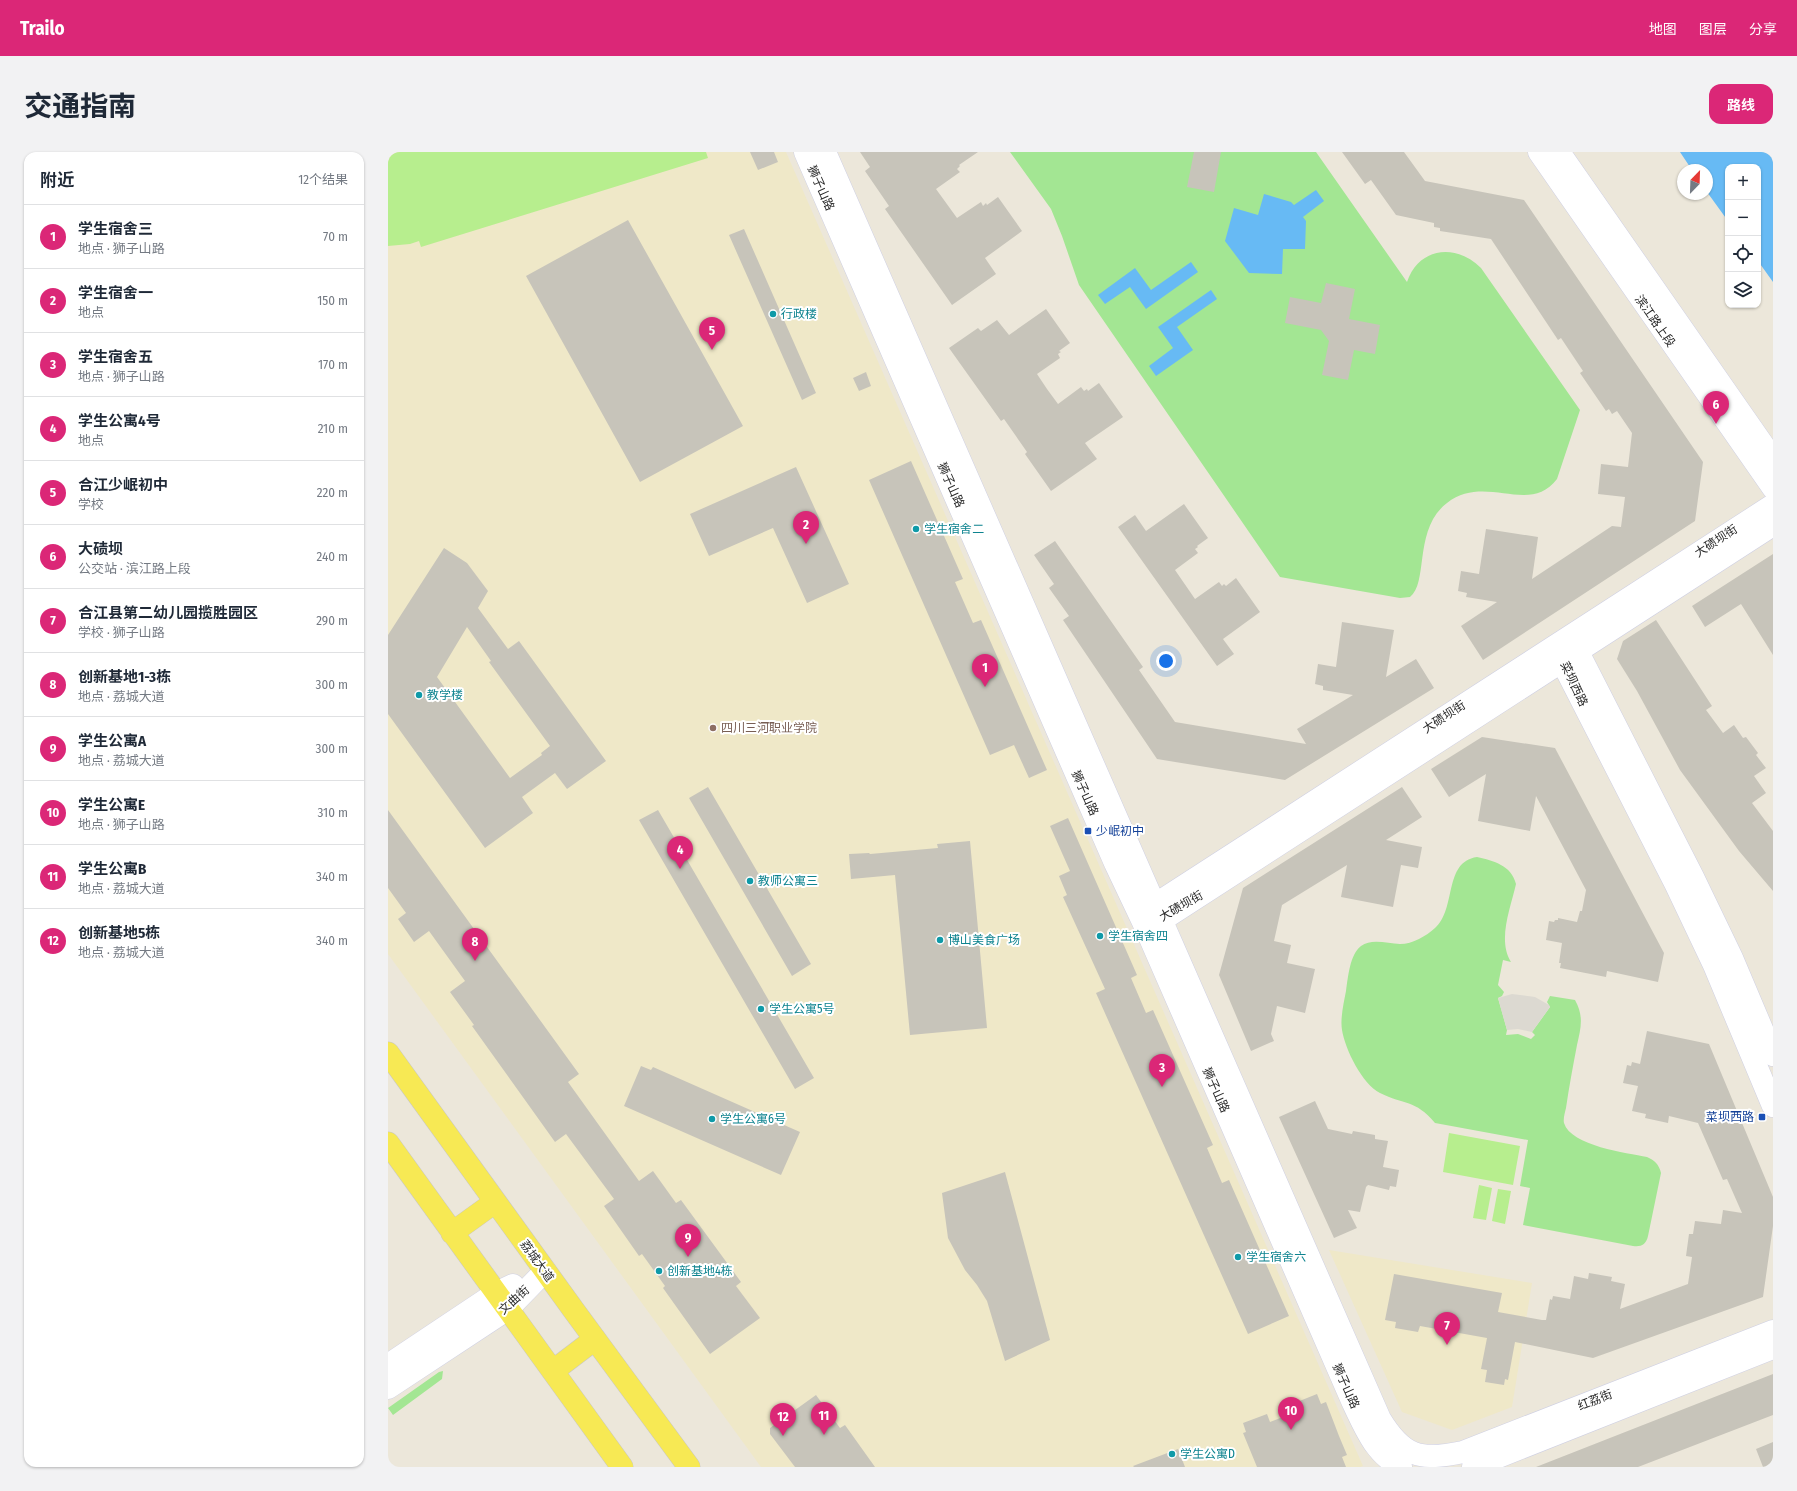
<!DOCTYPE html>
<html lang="zh">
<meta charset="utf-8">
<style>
body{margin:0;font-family:"Fira Sans Condensed","Noto Sans SC",sans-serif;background:#f2f2f3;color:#1f2937}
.controls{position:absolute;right:12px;top:12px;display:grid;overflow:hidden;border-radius:8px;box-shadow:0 1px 3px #0004}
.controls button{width:36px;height:36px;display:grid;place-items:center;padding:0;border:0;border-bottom:1px solid #e0e1e3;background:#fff;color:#1f2937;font:20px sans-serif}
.compass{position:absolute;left:1289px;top:12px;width:36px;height:36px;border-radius:50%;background:#fff;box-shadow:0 1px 3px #0004;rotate:23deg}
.you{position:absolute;left:778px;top:509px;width:14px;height:14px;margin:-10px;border:3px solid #fff;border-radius:50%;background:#1a73e8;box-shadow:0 0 0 6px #1a73e833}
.badge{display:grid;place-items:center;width:26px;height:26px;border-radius:50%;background:#db2777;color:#fff;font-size:13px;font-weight:700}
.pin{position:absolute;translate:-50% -33px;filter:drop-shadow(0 1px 2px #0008)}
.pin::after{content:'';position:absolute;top:21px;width:14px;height:12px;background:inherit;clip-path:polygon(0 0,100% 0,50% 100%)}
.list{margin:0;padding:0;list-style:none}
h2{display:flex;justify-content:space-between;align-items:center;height:52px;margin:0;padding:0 16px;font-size:17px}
h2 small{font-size:13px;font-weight:400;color:#747a83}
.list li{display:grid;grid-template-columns:26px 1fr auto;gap:12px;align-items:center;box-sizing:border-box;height:64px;padding:0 16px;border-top:1px solid #e0e1e3}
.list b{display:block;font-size:15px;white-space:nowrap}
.list p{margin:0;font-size:13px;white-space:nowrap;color:#747a83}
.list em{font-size:13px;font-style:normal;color:#747a83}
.icon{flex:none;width:22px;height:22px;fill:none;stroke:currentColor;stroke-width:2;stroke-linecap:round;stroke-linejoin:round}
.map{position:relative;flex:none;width:1385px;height:1315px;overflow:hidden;border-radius:12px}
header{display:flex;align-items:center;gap:24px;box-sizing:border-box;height:56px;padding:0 20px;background:#db2777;color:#fff}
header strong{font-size:19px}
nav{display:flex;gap:22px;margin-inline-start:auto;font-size:14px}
.intro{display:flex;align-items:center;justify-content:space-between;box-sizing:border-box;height:96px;padding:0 24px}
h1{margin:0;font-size:28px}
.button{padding:10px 18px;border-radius:12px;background:#db2777;color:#fff;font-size:14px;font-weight:700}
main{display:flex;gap:24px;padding:0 24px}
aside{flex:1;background:#fff;border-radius:12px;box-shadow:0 1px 3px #0004}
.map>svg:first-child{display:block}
.education{fill:#efe8c8}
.green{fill:#a3e693}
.pitch{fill:#b7ee8e}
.plaza{fill:#dcd9d1}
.water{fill:#67baf4}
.building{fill:#c7c4ba;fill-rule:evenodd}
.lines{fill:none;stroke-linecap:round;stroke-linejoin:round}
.tertiary-casing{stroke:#cfd0e3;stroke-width:23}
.secondary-casing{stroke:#cfd0e3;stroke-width:23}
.primary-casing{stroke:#c7c7c7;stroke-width:23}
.tertiary{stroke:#fff;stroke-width:22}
.secondary{stroke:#fff;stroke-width:22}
.primary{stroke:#f7e954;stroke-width:22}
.culture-dot{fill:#0f9aa8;stroke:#fff;stroke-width:1.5}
.education-dot{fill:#8d6e63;stroke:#fff;stroke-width:1.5}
.transit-dot{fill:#1a4fb4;stroke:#fff;stroke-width:1.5}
.labels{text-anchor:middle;stroke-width:4;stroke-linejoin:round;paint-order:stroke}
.street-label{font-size:12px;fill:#292929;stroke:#fff}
.culture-label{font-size:12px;fill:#0d838f;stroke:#fff;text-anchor:start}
.education-label{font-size:12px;fill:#785e54;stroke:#fff;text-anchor:start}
.transit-label{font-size:12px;fill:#164399;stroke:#fff;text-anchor:start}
</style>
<header>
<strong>Trailo</strong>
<nav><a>地图</a><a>图层</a><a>分享</a></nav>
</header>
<div class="intro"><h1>交通指南</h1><a class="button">路线</a></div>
<main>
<aside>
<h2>附近<small>12个结果</small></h2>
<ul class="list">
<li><span class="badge">1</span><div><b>学生宿舍三</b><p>地点 · 狮子山路</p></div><em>70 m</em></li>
<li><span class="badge">2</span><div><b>学生宿舍一</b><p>地点</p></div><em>150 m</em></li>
<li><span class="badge">3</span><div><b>学生宿舍五</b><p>地点 · 狮子山路</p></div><em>170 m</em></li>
<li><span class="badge">4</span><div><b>学生公寓4号</b><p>地点</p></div><em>210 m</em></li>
<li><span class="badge">5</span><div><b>合江少岷初中</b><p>学校</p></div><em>220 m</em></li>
<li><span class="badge">6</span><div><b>大碛坝</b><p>公交站 · 滨江路上段</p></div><em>240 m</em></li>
<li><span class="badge">7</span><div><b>合江县第二幼儿园揽胜园区</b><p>学校 · 狮子山路</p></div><em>290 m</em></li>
<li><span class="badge">8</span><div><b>创新基地1-3栋</b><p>地点 · 荔城大道</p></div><em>300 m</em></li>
<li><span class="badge">9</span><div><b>学生公寓A</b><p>地点 · 荔城大道</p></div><em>300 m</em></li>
<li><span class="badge">10</span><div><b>学生公寓E</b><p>地点 · 狮子山路</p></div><em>310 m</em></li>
<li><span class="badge">11</span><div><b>学生公寓B</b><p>地点 · 荔城大道</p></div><em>340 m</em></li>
<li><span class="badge">12</span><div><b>创新基地5栋</b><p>地点 · 荔城大道</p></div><em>340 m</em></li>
</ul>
</aside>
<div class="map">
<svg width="1385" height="1315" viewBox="0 0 1385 1315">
<rect width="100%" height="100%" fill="#ece7da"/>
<path class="education" d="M 0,0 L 398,0 L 975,1314 L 972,1315 L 373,1315 L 0,802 Z
M 941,1098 L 1144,1131 L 1124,1255 L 1064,1278 L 1014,1260 Z"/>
<path class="green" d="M 622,0 L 928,0 L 1019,130 C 1031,95 1068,91 1093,116 L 1192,258 L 1169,327 C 1141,364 1098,321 1059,351 C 1025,377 1041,430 1022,445 L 1012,446 L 892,425 L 691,133 L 674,84 L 663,57 Z
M 1089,705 C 1106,709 1123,713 1128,732 C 1123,755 1109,788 1123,810 L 1115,808 L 1110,833 L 1116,840 L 1114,844 L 1110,846 L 1119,878 L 1118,883 L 1130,882 L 1143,887 L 1147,883 L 1144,880 L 1162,855 L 1159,850 L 1162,844 L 1187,848 C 1196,864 1193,876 1189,893 C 1185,914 1181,935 1178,956 C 1177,960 1175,967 1176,971 C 1183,994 1239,1001 1259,1005 C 1266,1008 1271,1012 1273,1021 L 1260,1084 C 1258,1093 1253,1095 1245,1094 L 1135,1073 L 1142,1036 L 1132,1034 L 1140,988 L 1047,971 C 1027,947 1016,953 992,941 C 974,932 957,897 954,878 C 952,866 956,850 958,839 C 960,825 962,802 973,794 C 984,786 1000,792 1012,792 C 1025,792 1038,784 1047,776 C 1069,757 1055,710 1089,705 Z
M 55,1219 L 54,1227 L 5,1263 L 0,1256 L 51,1220 Z"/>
<path class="pitch" d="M 0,0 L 318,0 L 320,6 L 33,95 L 31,89 L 22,92 L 0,94 Z
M 1061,981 L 1132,994 L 1125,1033 L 1055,1020 Z
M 1091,1033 L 1104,1036 L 1098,1068 L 1085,1066 Z
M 1110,1037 L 1123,1039 L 1117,1072 L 1104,1069 Z"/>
<path class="plaza" d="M 1124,842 L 1147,845 L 1161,853 L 1162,855 L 1144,880 L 1130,877 L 1119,878 L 1110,846 Z"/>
<path class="water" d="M 1292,0 L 1385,0 L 1385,130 L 1370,109 L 1370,15 L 1340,15 L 1340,69 L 1319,40 L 1319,18 L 1304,18 Z
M 928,38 L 936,49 L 915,65 L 918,69 L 917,97 L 895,97 L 894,122 L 861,121 L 837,89 L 846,56 L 870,63 L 876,42 L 903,50 L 906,53 Z
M 803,110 L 810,120 L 758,157 L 742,135 L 717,152 L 710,143 L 747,116 L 763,138 Z
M 823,138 L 829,147 L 789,175 L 805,198 L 768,224 L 761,214 L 785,196 L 770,175 Z"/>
<path class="building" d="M 362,0 L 386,0 L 390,10 L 370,18 Z
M 472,0 L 590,0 L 571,13 L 572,14 L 569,17 L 572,20 L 548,37 L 569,66 L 593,50 L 595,54 L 598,51 L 599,53 L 610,45 L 634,79 L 597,106 L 608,122 L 564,153 L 497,57 L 501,54 L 477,19 L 482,15 Z
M 806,0 L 833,0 L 826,40 L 799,35 Z
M 954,0 L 1016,0 L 1037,29 L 1136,48 L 1315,310 L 1307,369 L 1095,508 L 1073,474 L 1109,450 L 1078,445 L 1079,441 L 1070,439 L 1073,419 L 1091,422 L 1098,377 L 1150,385 L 1144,427 L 1224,374 L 1233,375 L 1237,345 L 1210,342 L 1213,312 L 1240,315 L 1244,281 L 1229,259 L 1224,262 L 1221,257 L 1218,259 L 1192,221 L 1195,219 L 1173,186 L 1170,188 L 1103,87 L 1052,79 L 1052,76 L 1046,75 L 1046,71 L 1008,63 L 983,28 L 977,32 Z
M 240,68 L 355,274 L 252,330 L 138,124 Z
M 356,77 L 428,241 L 414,248 L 341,83 Z
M 938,131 L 967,137 L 961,167 L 992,173 L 987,202 L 966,198 L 960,228 L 934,223 L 941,189 L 933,178 L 897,171 L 902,145 L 933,151 Z
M 658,157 L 682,191 L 671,199 L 673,200 L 670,202 L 672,206 L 649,222 L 659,237 L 670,252 L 693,235 L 696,239 L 699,237 L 700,239 L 711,231 L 735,265 L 697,291 L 709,307 L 663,339 L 637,302 L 639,300 L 616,267 L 613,269 L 561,196 L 590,176 L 593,179 L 609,168 L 621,183 Z
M 478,220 L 483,234 L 471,239 L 465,226 Z
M 523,309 L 575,427 L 567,430 L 585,471 L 593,468 L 659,618 L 641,626 L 626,593 L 602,603 L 481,328 Z
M 408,315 L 461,432 L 419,451 L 385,376 L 321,404 L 302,362 Z
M 796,352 L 820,386 L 809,394 L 810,395 L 807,397 L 810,401 L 787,418 L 807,447 L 831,430 L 834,434 L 836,432 L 838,434 L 848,426 L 872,460 L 835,487 L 846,502 L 829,514 L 730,375 L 747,363 L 758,379 Z
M 667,389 L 755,515 L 751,518 L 787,570 L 918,592 L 909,577 L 965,543 L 935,538 L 935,534 L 927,532 L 930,512 L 948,515 L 954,470 L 1006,478 L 998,525 L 1028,507 L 1046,536 L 897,628 L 769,607 L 675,468 L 681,464 L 661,436 L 666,432 L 646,403 Z
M 56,396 L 79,411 L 100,439 L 90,456 L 120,497 L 131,489 L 218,609 L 179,637 L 167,621 L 134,645 L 145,661 L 97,696 L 0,562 L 0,483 ZM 79,475 L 103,509 L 101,510 L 162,594 L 153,601 L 154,603 L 122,626 L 49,525 Z
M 1385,402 L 1385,503 L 1353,452 L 1317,475 L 1304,454 Z
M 1268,468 L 1324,554 L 1318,558 L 1335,581 L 1346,573 L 1355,586 L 1358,585 L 1370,601 L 1368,603 L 1378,616 L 1366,624 L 1378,641 L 1364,651 L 1385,679 L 1385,739 L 1351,699 L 1292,618 L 1249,539 L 1229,507 L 1235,489 Z
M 1094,585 L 1167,596 L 1276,801 L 1270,830 L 1219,819 L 1218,825 L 1172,816 L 1173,811 L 1171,811 L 1174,791 L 1158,788 L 1161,769 L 1166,770 L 1167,768 L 1170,768 L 1170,766 L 1189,770 L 1192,759 L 1194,759 L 1198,738 L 1148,644 L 1142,679 L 1090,669 L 1098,622 L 1061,645 L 1043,617 Z
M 320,635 L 423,812 L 404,824 L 301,646 Z
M 1014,635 L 1034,665 L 998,688 L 1034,695 L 1030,716 L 1013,713 L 1005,755 L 953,745 L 959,713 L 894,753 L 886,789 L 903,793 L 899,811 L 927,817 L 917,861 L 889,854 L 883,882 L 886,889 L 863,899 L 831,823 L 855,736 Z
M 0,658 L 191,922 L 180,930 L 251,1029 L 265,1019 L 288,1051 L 293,1048 L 353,1130 L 348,1134 L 372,1166 L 322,1202 L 275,1136 L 277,1134 L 254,1102 L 251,1104 L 216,1054 L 226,1047 L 178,982 L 167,990 L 84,874 L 86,873 L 62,840 L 77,829 L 41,779 L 26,790 L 10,767 L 18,761 L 0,736 Z
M 270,658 L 426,926 L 407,937 L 251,668 Z
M 680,666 L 749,823 L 743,826 L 758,861 L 765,858 L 825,993 L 819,996 L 834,1031 L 841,1028 L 901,1164 L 860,1182 L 708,841 L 717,837 L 675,745 L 679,743 L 671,724 L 682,719 L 662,674 Z
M 582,689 L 599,876 L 522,883 L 507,723 L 463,727 L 461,702 L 481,701 L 482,702 L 550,696 L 549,692 Z
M 1259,879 L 1321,892 L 1385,1045 L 1385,1074 L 1375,1145 L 1205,1206 L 1127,1190 L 1120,1228 L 1117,1227 L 1116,1233 L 1097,1230 L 1099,1218 L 1093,1217 L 1099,1186 L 1032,1174 L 1030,1180 L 1007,1176 L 1008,1170 L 997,1168 L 1006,1122 L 1114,1141 L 1110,1160 L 1154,1168 L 1158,1168 L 1162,1147 L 1164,1148 L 1165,1144 L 1182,1147 L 1186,1124 L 1200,1127 L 1201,1121 L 1224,1125 L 1223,1129 L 1237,1132 L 1232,1157 L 1300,1132 L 1304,1105 L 1298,1104 L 1301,1082 L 1305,1082 L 1307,1069 L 1333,1072 L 1335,1058 L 1354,1061 L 1339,1027 L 1335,1028 L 1310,971 L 1281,964 L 1280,971 L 1257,966 L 1258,962 L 1244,959 L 1250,934 L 1235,931 L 1239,913 L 1243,914 L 1244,910 L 1252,912 Z
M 253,914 L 263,918 L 265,915 L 412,980 L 393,1023 L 236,954 Z
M 927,949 L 940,977 L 964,982 L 965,979 L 987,983 L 987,987 L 1000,989 L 995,1015 L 1011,1018 L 1008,1035 L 1002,1034 L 1001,1038 L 980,1033 L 978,1035 L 972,1060 L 960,1058 L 969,1076 L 946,1086 L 891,965 Z
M 617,1020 L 662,1188 L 617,1209 L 599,1149 L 589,1133 L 577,1118 L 560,1086 L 554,1041 Z
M 1385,1222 L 1385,1263 L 1250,1315 L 1148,1315 Z
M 929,1242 L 933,1252 L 938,1250 L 951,1284 L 959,1303 L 954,1305 L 958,1315 L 869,1315 L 855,1281 L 858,1280 L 855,1271 L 879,1262 L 882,1270 L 913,1258 L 909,1250 Z
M 428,1243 L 452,1276 L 457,1273 L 487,1315 L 407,1315 L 382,1282 L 382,1276 Z
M 1385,1290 L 1385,1315 L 1375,1315 L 1368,1297 Z
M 790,1297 L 797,1315 L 746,1315 L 745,1314 Z"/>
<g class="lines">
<defs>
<path id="tertiary" d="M 417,0 L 727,711 L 755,770 L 965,1251 C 977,1276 987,1302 1013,1315
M 437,0 L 992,1267 C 1015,1305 1032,1309 1075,1300 L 1385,1179
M 1177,490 L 1189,498 L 1305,725 L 1344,806 L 1385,903
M 1174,493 L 1173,508 L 1288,733 L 1326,813 L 1385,954
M 759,764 L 768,752 L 1385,353
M 760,770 L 774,768 L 1385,373
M 0,1213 L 108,1141 L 125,1133
M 0,1236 L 120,1157 L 157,1119
M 1085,1315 L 1385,1196"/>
<path id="secondary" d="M 1151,0 L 1385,336
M 1171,0 L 1385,307"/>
<path id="primary" d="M 0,901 L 187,1160 L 301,1315
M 0,991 L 234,1315
M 64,1081 L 107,1050
M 165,1219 L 207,1187"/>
</defs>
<use href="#tertiary" class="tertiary-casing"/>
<use href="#secondary" class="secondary-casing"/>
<use href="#primary" class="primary-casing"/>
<use href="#tertiary" class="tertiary"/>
<use href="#secondary" class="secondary"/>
<use href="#primary" class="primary"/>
</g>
<g class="culture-dot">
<circle cx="385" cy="162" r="4"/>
<circle cx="528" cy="377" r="4"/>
<circle cx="31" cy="543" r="4"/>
<circle cx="362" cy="729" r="4"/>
<circle cx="712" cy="784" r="4"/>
<circle cx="552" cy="788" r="4"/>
<circle cx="373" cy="857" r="4"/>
<circle cx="324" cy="967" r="4"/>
<circle cx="850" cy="1105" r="4"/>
<circle cx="271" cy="1119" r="4"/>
<circle cx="784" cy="1302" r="4"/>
</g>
<circle class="education-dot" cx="325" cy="576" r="4"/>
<g class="transit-dot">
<rect x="696" y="675" width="8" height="8" rx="2"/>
<rect x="1370" y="961" width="8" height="8" rx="2"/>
</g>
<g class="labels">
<g class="street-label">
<text transform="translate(433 36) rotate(66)" y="4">狮子山路</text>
<text transform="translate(1267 169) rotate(55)" y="4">滨江路上段</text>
<text transform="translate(563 333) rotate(66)" y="4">狮子山路</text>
<text transform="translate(1328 389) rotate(-33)" y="4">大碛坝街</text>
<text transform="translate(1186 532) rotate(65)" y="4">菜坝西路</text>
<text transform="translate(1056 565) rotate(-33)" y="4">大碛坝街</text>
<text transform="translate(697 641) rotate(66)" y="4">狮子山路</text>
<text transform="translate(793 754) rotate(-30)" y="4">大碛坝街</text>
<text transform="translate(828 938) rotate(66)" y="4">狮子山路</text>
<text transform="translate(149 1109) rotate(54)" y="4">荔城大道</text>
<text transform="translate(126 1148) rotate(-42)" y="4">文曲街</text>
<text transform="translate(958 1234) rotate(66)" y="4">狮子山路</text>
<text transform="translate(1207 1248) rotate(-21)" y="4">红荔街</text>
</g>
<g class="culture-label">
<text x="393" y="166">行政楼</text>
<text x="536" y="381">学生宿舍二</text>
<text x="39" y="547">教学楼</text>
<text x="370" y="733">教师公寓三</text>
<text x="720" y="788">学生宿舍四</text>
<text x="560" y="792">博山美食广场</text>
<text x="381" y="861">学生公寓5号</text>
<text x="332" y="971">学生公寓6号</text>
<text x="858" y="1109">学生宿舍六</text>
<text x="279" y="1123">创新基地4栋</text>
<text x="792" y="1306">学生公寓D</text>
</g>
<g class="education-label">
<text x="333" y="580">四川三河职业学院</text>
</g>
<g class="transit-label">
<text x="708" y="683">少岷初中</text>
<text x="1366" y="969" text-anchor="end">菜坝西路</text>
</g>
</g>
</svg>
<div class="controls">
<button>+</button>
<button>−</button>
<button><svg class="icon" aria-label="locate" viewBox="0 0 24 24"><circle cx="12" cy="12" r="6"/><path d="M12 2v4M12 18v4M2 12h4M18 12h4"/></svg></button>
<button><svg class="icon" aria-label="layers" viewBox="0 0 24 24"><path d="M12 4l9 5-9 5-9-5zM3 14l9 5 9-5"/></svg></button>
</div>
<svg class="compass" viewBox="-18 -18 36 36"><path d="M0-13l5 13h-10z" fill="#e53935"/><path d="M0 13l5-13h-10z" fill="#747a83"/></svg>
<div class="you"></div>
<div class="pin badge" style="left:597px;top:535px">1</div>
<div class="pin badge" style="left:418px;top:392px">2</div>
<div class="pin badge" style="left:774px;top:935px">3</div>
<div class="pin badge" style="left:292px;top:717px">4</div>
<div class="pin badge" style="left:324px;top:198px">5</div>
<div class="pin badge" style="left:1328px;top:272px">6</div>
<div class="pin badge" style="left:1059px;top:1193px">7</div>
<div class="pin badge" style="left:87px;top:809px">8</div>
<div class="pin badge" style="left:300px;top:1105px">9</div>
<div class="pin badge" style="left:903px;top:1278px">10</div>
<div class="pin badge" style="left:436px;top:1283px">11</div>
<div class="pin badge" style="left:395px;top:1284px">12</div>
</div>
</main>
